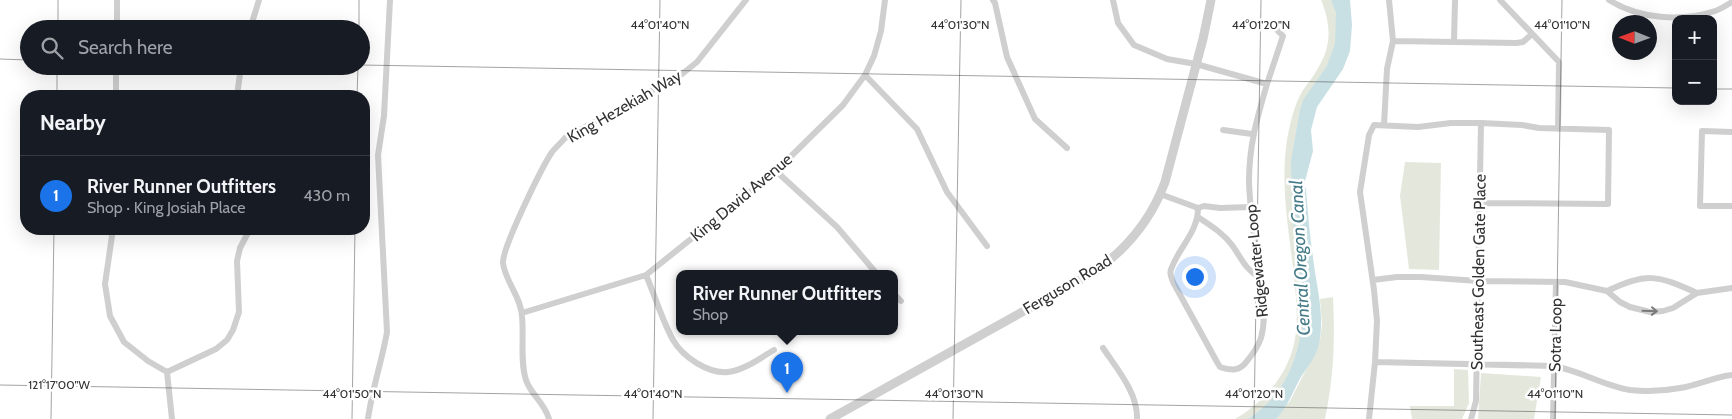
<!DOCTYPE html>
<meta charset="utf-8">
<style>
body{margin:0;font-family:Cabin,sans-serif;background:#242831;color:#f1f3f6}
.controls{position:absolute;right:15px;top:15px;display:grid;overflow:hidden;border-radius:10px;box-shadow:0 5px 20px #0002}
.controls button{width:45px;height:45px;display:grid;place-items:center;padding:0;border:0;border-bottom:1px solid #363941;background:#171b24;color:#f1f3f6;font:25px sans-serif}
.compass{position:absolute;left:1612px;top:15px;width:45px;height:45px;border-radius:50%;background:#171b24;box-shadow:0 5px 20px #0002;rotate:271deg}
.you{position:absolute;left:1194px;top:276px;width:18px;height:18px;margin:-12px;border:4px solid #fff;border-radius:50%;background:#1a73e8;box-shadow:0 0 0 8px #1a73e833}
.badge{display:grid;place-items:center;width:32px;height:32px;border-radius:50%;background:#1a73e8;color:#fff;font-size:16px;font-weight:700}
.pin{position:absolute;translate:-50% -41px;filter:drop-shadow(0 1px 2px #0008)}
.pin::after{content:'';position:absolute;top:26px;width:18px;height:15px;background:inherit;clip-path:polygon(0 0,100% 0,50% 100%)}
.popup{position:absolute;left:676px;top:270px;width:222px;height:65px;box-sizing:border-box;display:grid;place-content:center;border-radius:10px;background:#171b24;filter:drop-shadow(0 1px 4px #0005);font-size:16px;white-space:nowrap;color:#9ea1a6}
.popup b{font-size:19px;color:#f1f3f6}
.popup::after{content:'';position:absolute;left:50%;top:100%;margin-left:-10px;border:10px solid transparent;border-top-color:#171b24}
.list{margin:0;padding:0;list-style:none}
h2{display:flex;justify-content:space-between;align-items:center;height:65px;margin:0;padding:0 20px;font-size:21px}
h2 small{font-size:16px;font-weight:400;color:#9ea1a6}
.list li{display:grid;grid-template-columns:32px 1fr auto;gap:15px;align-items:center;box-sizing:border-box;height:80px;padding:0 20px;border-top:1px solid #363941}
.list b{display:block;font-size:19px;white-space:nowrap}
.list p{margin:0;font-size:16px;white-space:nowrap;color:#9ea1a6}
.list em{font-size:16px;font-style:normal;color:#9ea1a6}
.icon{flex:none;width:28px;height:28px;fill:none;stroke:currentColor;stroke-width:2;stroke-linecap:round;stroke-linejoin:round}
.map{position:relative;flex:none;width:1732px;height:419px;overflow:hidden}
.search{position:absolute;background:#171b24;box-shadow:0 5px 20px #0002;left:20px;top:20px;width:350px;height:55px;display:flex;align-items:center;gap:12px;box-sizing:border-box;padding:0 18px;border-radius:28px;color:#9ea1a6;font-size:19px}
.panel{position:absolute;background:#171b24;box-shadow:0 5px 20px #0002;left:20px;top:90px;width:350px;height:145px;border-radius:20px}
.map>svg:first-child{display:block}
.green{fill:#e4e8dc}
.water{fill:#c8e0e4}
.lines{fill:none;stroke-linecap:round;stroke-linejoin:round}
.minor{stroke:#cfcfcf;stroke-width:6}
.tertiary{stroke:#cfcfcf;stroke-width:9}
.oneway{stroke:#797979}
.ticks{fill:none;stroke:#323232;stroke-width:1;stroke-opacity:0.45}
.labels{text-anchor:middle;stroke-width:5;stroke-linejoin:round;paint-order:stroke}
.street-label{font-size:16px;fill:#323232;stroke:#fff}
.water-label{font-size:18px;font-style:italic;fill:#447b87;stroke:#fff}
.ticks-label{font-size:12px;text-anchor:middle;fill:#323232;stroke:#fff;stroke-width:5;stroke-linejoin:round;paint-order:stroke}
</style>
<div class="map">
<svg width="1732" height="419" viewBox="0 0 1732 419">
<rect width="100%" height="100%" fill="#fff"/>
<path class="green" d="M 1321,0 L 1337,0 L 1344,24 L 1317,97 L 1300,151 L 1309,345 L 1262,419 L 1235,419 C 1264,402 1286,377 1294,344 C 1299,321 1296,299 1294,276 C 1289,231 1280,185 1287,140 C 1290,123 1294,105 1303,90 C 1308,83 1314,76 1318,68 C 1332,46 1331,24 1321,0 Z
M 1405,162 L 1441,163 L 1439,270 L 1409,269 L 1400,196 Z
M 1333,297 C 1335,341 1334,376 1325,419 L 1274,419 L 1290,401 L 1316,350 L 1320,340 L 1322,325 L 1320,299 Z
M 1454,369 L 1468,370 L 1469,403 L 1462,419 L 1412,419 L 1410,406 L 1454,406 Z
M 1481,373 L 1541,377 L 1534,419 L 1478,419 Z"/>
<path class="water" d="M 1331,0 L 1350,0 L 1352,25 L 1350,51 L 1343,69 L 1317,107 L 1311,130 L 1313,151 L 1304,185 L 1306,189 C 1308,217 1311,245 1315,272 C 1319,296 1324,320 1319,344 C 1316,357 1308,366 1301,377 C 1293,391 1288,407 1276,419 L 1248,419 C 1277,400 1291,376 1299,343 C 1301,332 1304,323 1304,312 L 1292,212 L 1291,160 L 1300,110 L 1303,100 L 1327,66 L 1335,43 L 1336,13 Z"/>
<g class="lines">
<path class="minor" d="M 993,0 L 995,3 L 1007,57 L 1035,119 L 1067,148
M 1113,0 L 1118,23 L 1134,45 L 1167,59 L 1196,64 L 1267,84 C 1257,118 1249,145 1249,182 C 1250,212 1255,243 1259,273 C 1262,295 1267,316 1261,338 C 1258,346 1253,354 1247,361 C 1240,371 1232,371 1220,367 L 1217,362 L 1173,282 C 1171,277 1169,272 1172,267 C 1180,246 1198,232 1198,208
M 1500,0 L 1559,62 L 1558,129
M 1609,0 C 1639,19 1681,22 1715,11 C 1721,9 1727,5 1732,2
M 117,29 L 117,0
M 250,29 L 259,0
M 1393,41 L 1516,43 L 1523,42 L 1532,34
M 1454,42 L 1455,0
M 865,75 L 917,129 L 947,192 L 987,246
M 1267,84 L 1283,36 L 1274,27
M 116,96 L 116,66
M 237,96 L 241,66
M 1384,125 L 1387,69 L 1393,41 L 1389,0
M 1223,130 L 1252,134
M 1732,132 L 1702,131 L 1700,206 L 1732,206
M 776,171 L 837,227 L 877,274
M 1160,194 L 1198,208 L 1204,206 L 1220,208 L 1251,207
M 1198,217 C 1210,225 1223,233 1232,245 C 1242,259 1244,268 1260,278
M 113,229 L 105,284 L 110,316 L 124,342 L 148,361 L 167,372
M 646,275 C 655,296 662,320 673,340 C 683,357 708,374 728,372 C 745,370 760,358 774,350
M 1373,280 L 1397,277 L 1421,277 L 1478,281 L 1565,282 L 1607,291 L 1620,302 L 1630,307 L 1650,312 L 1663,311 L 1673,308 L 1697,293 L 1732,288
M 1607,291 C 1647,272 1657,275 1697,293
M 894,294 L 901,301
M 522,313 L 646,275 L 776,171 L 843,105 L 865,75 L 874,56 L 881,31 L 885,0
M 1103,348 C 1117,369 1138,393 1137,419
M 1375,362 L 1554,366 C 1581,371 1604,386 1630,390 C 1647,392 1664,391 1680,388 C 1698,385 1714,377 1732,375
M 167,372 L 216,349 L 227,340 L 233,330 L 239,312 L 237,261 L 240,248 L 250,229
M 167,372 L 172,419
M 368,419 C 372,389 382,361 387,332 L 378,155 L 384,116 L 390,0
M 549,419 C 545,403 531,395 526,380 C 520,363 524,335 522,316 C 521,297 505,281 503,263 C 502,248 542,167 552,152 C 556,147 561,143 565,138 L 682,74 L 697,62 L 746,0
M 1369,419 L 1375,362 L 1377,321 L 1374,290 L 1360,192 L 1369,135 L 1374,125 L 1418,127 L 1451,123 L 1481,123 L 1522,125 L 1539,128 L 1609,130 L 1608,204 L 1479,203
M 1471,419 L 1476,401 L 1481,123
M 1553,419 L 1556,282"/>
<path class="tertiary" d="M 830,419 L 1094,272 C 1127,249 1151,220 1165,182 L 1203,39 L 1211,0"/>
</g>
<defs><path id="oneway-shaft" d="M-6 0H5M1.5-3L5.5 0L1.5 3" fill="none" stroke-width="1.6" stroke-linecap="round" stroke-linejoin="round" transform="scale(1.25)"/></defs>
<use class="oneway" href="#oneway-shaft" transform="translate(1650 311) rotate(2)"/>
<path class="ticks" d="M 58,29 L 58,0M 359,29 L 359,0M 0,59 L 29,60M 361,65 L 1676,88M 1713,89 L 1732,89M 57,96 L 57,66M 357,96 L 358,66M 0,385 L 1732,415M 51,419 L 54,229M 352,419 L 355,229M 653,419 L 660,0M 953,419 L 961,0M 1254,419 L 1261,0M 1555,419 L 1562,0"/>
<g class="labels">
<g class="street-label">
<text transform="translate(624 106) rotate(-30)" y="6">King Hezekiah Way</text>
<text transform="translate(741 197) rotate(-40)" y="6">King David Avenue</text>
<text transform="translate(1256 261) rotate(-96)" y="6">Ridgewater Loop</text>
<text transform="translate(1478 272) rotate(-89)" y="6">Southeast Golden Gate Place</text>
<text transform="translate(1067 284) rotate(-31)" y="6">Ferguson Road</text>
<text transform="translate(1555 335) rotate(-89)" y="6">Sotra Loop</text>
</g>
<g class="water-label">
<text transform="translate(1300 258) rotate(-93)" y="6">Central Oregon Canal</text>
</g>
</g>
<g class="ticks-label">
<text x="660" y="29">44°01'40"N</text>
<text x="960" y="29">44°01'30"N</text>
<text x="1261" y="29">44°01'20"N</text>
<text x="1562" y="29">44°01'10"N</text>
<text x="59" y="389">121°17'00"W</text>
<text x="352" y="398">44°01'50"N</text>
<text x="653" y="398">44°01'40"N</text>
<text x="954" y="398">44°01'30"N</text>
<text x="1254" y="398">44°01'20"N</text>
<text x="1555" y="398">44°01'10"N</text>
</g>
</svg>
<div class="controls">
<button>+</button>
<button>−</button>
</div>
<svg class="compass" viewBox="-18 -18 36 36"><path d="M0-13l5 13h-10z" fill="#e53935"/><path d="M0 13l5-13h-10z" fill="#9ea1a6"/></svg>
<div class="you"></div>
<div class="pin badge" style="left:787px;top:393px">1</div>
<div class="popup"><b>River Runner Outfitters</b>Shop</div>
<div class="search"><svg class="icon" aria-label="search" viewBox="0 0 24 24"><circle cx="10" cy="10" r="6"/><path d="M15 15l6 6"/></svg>Search here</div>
<section class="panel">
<h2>Nearby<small></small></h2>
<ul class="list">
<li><span class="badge">1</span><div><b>River Runner Outfitters</b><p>Shop · King Josiah Place</p></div><em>430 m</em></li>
</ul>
</section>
</div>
